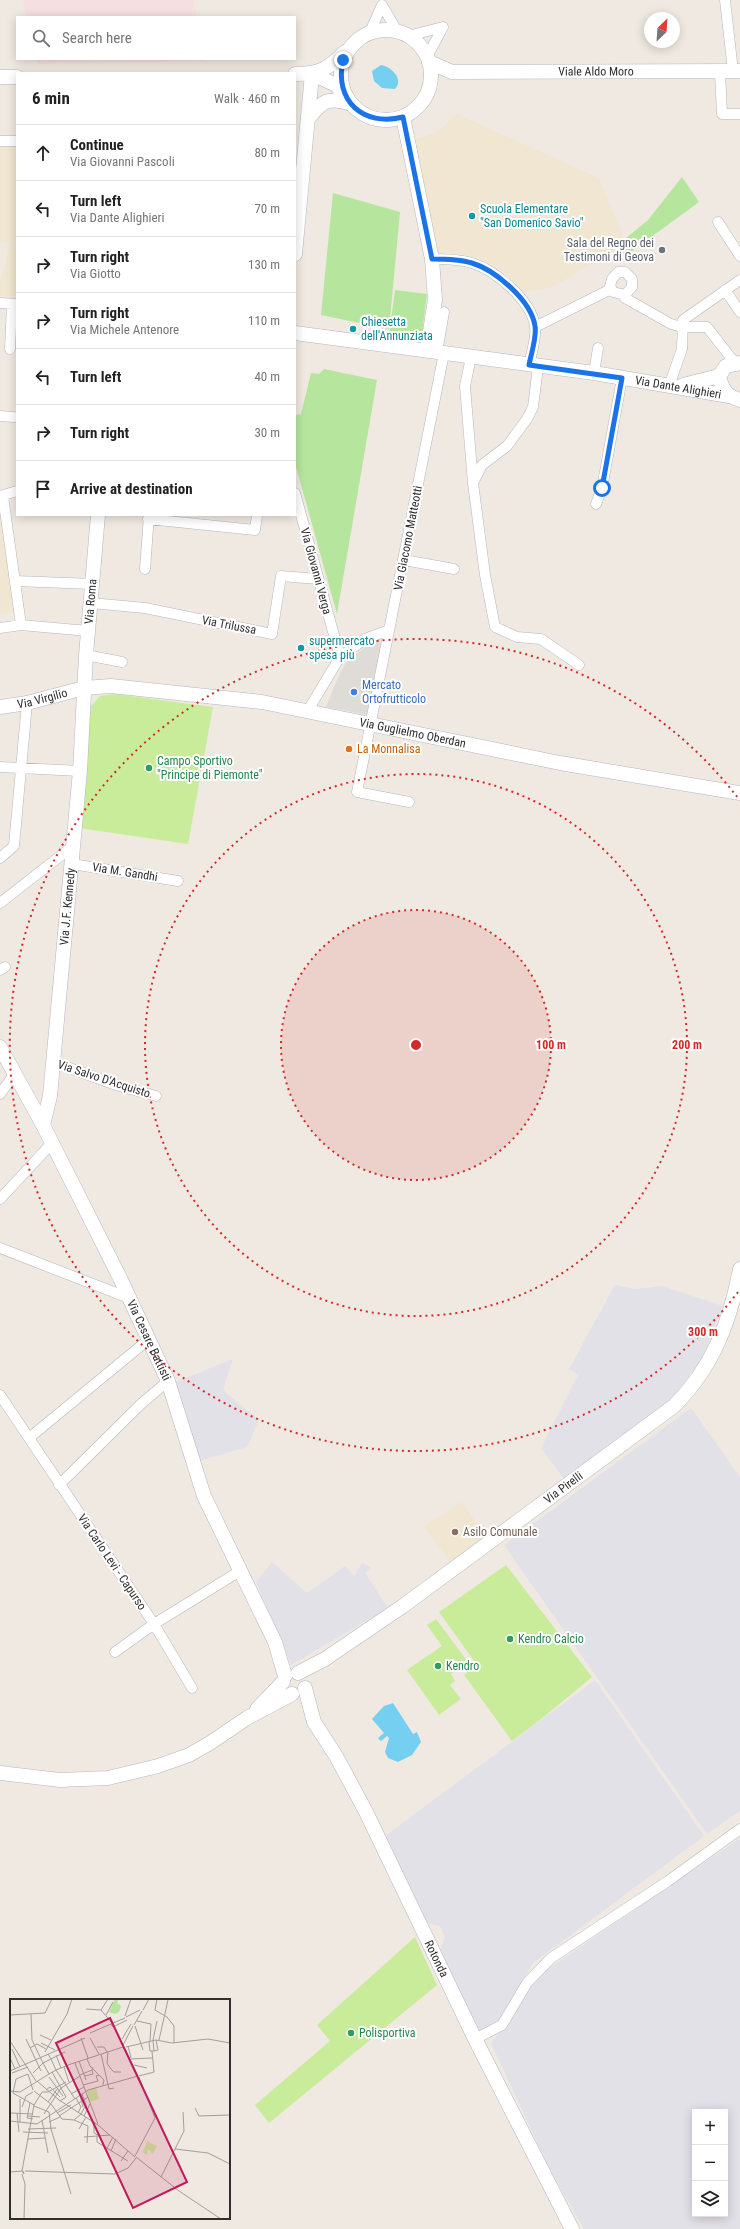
<!DOCTYPE html>
<meta charset="utf-8">
<style>
body{margin:0;font-family:"Roboto Condensed",sans-serif;background:#f2f2f2;color:#222}
.controls{position:absolute;right:12px;bottom:12px;display:grid;overflow:hidden;border-radius:0px;box-shadow:0 2px 10px #0003}
.controls button{width:36px;height:36px;display:grid;place-items:center;padding:0;border:0;border-bottom:1px solid #e0e0e0;background:#fff;color:#222;font:20px sans-serif}
.compass{position:absolute;left:644px;top:12px;width:36px;height:36px;border-radius:50%;background:#fff;box-shadow:0 2px 10px #0003;rotate:25deg}
.stop{position:absolute;width:12px;height:12px;margin:-9px;border:3px solid #1a73e8;border-radius:50%;background:#fff}
.stop.end{background:#1a73e8;border-color:#fff;box-shadow:0 1px 4px #0008}
.list{margin:0;padding:0;list-style:none}
h2{display:flex;justify-content:space-between;align-items:center;height:52px;margin:0;padding:0 16px;font-size:17px}
h2 small{font-size:13px;font-weight:400;color:#767676}
.list li{display:grid;grid-template-columns:26px 1fr auto;gap:12px;align-items:center;box-sizing:border-box;height:56px;padding:0 16px;border-top:1px solid #e0e0e0}
.list b{display:block;font-size:15px;white-space:nowrap}
.list p{margin:0;font-size:13px;white-space:nowrap;color:#767676}
.list em{font-size:13px;font-style:normal;color:#767676}
.icon{flex:none;width:22px;height:22px;fill:none;stroke:currentColor;stroke-width:2;stroke-linecap:round;stroke-linejoin:round}
.map{position:relative;flex:none;width:740px;height:2229px;overflow:hidden}
.search{position:absolute;background:#fff;box-shadow:0 2px 10px #0003;left:16px;top:16px;width:280px;height:44px;display:flex;align-items:center;gap:10px;box-sizing:border-box;padding:0 14px;border-radius:0px;color:#767676;font-size:15px}
.panel{position:absolute;background:#fff;box-shadow:0 2px 10px #0003;left:16px;top:72px;width:280px;height:444px;border-radius:0px}
.map>svg:first-child{display:block}
.industrial{fill:#e3e1e8;fill-rule:evenodd}
.education{fill:#f0e6d1}
.medical{fill:#f5dfe0}
.green{fill:#b6e59e}
.pitch{fill:#c9ec9a}
.plaza{fill:#dfdcd8}
.water{fill:#75cff0}
.lines{fill:none;stroke-linecap:round;stroke-linejoin:round}
.street-casing{stroke:#b4b7c1;stroke-width:11}
.secondary-casing{stroke:#b4b7c1;stroke-width:15}
.street{stroke:#fff;stroke-width:10}
.secondary{stroke:#fff;stroke-width:14}
.route{stroke:#1a73e8;stroke-width:5}
.ring{fill:none;stroke:#d62828;stroke-width:2;stroke-dasharray:2 4}
.culture-dot{fill:#0f9aa8;stroke:#fff;stroke-width:1.5}
.worship-dot{fill:#6b7280;stroke:#fff;stroke-width:1.5}
.shop-dot{fill:#3f7fe0;stroke:#fff;stroke-width:1.5}
.food-dot{fill:#e8710a;stroke:#fff;stroke-width:1.5}
.leisure-dot{fill:#2e9e5b;stroke:#fff;stroke-width:1.5}
.education-dot{fill:#8d6e63;stroke:#fff;stroke-width:1.5}
.labels{text-anchor:middle;stroke-width:4;stroke-linejoin:round;paint-order:stroke}
.street-label{font-size:12px;fill:#2e2e2e;stroke:#fff}
.culture-label{font-size:12px;fill:#0d838f;stroke:#fff;text-anchor:start}
.worship-label{font-size:12px;fill:#5b616d;stroke:#fff;text-anchor:end}
.shop-label{font-size:12px;fill:#366cbe;stroke:#fff;text-anchor:start}
.food-label{font-size:12px;fill:#c56008;stroke:#fff;text-anchor:start}
.leisure-label{font-size:12px;fill:#27864d;stroke:#fff;text-anchor:start}
.education-label{font-size:12px;fill:#785e54;stroke:#fff;text-anchor:start}
.inset-road{fill:none;stroke:#a29e99;stroke-width:1}
.view{fill:#c2185b;fill-opacity:0.15;stroke:#c2185b;stroke-width:2}
.inset-edge{fill:none;stroke:#2e2e2e;stroke-width:2}
.centre{fill:#d62828;stroke:#fff;stroke-width:2}
.ring-label{font-size:12px;text-anchor:middle;font-weight:bold;fill:#d62828;stroke:#fff;stroke-width:4;stroke-linejoin:round;paint-order:stroke}
</style>
<div class="map">
<svg width="740" height="2229" viewBox="0 0 740 2229">
<rect width="100%" height="100%" fill="#efe9e1"/>
<path class="industrial" d="M 615,1285 L 636,1289 L 662,1286 L 723,1306 L 704,1356 L 671,1400 L 564,1479 L 541,1448 L 578,1375 L 569,1369 Z
M 233,1359 L 223,1390 L 259,1420 L 247,1447 L 199,1461 L 175,1382 Z
M 691,1408 L 740,1477 L 740,1811 L 707,1834 L 504,1545 Z
M 272,1562 L 307,1593 L 345,1566 L 354,1576 L 362,1563 L 371,1567 L 365,1573 L 388,1608 L 291,1665 L 256,1582 Z
M 595,1680 L 704,1836 L 533,1963 L 499,2020 L 478,2033 L 440,1950 L 445,1937 L 440,1926 L 426,1923 L 385,1836 Z
M 740,1838 L 740,2229 L 584,2229 L 548,2166 L 491,2043 L 504,2027 L 533,1979 ZM 695,2112 L 725,2112 L 725,2214 L 695,2214 Z"/>
<path class="education" d="M 457,114 L 599,178 L 626,244 L 554,286 L 540,290 L 524,292 L 505,273 L 482,260 L 461,254 L 435,253 L 416,139 L 437,132 Z
M 17,146 L 17,296 L 0,296 L 0,283 L 10,243 L 0,242 L 0,147 Z
M 0,511 L 14,611 L 0,614 Z
M 462,1502 L 486,1537 L 450,1562 L 424,1527 Z"/>
<path class="medical" d="M 23,0 L 193,0 L 196,17 L 27,17 Z
M 36,59 L 205,59 L 205,61 L 38,64 Z"/>
<path class="green" d="M 682,177 L 699,202 L 624,257 L 619,249 L 627,244 L 625,239 L 648,220 Z
M 333,193 L 400,212 L 389,329 L 321,315 Z
M 395,290 L 427,294 L 421,341 L 389,336 Z
M 324,369 L 377,380 L 337,614 L 295,463 L 295,415 L 301,414 L 311,373 L 319,374 Z"/>
<path class="pitch" d="M 115,694 L 213,707 L 188,844 L 79,828 L 91,706 L 100,696 Z
M 506,1565 L 592,1677 L 540,1720 L 512,1741 L 464,1675 L 477,1665 L 439,1612 Z
M 436,1619 L 468,1662 L 451,1674 L 455,1681 L 450,1685 L 461,1699 L 439,1715 L 407,1670 L 442,1646 L 427,1625 Z
M 415,1937 L 437,1985 L 269,2123 L 255,2105 L 330,2041 L 317,2025 Z"/>
<path class="plaza" d="M 380,638 L 381,653 L 368,715 L 326,707 L 336,682 L 345,664 L 365,647 Z"/>
<path class="water" d="M 381,65 C 392,67 404,79 395,89 L 382,88 L 374,81 L 372,71 Z
M 393,1703 L 413,1734 L 417,1732 L 421,1742 L 412,1755 L 398,1762 L 388,1758 L 385,1752 L 389,1738 L 387,1736 L 381,1741 L 378,1738 L 384,1733 L 372,1719 L 384,1706 Z"/>
<g class="lines">
<defs>
<path id="street" d="M 725,0 L 733,71
M 382,5 L 397,31
M 370,32 L 382,5
M 408,36 L 443,27
M 427,57 L 443,27
M 720,71 L 722,114 L 740,114
M 0,141 L 17,141
M 718,222 L 740,256
M 432,259 C 445,259 459,259 472,263 C 495,270 531,300 535,326 C 537,337 531,354 529,365
M 725,290 L 740,312
M 625,295 L 613,292 L 610,286 L 612,279 L 618,272 L 625,272 L 632,279 L 632,287 L 625,295 L 625,298 L 671,324 L 682,327 L 707,327 L 731,358 L 737,363
M 0,303 L 17,304
M 535,327 L 611,289
M 10,349 L 12,304
M 437,352 L 444,312
M 471,357 L 465,386 L 473,483
M 538,367 L 533,407 L 527,419 L 507,446 L 482,465 L 473,483 L 485,575 L 495,627 L 517,637 L 541,639 L 579,665
M 594,373 L 598,348
M 669,386 L 682,349 L 683,320 L 740,280
M 0,416 L 14,417
M 295,493 L 340,657 L 307,712
M 0,496 L 17,491
M 3,496 L 21,625
M 596,504 L 602,488 L 622,378
M 148,519 L 255,530 L 257,515
M 404,560 L 454,569
M 145,569 L 149,515
M 15,581 L 93,584
M 91,603 L 145,608 L 272,634 L 281,576 L 318,579
M 0,628 L 21,625 L 88,631
M 86,655 L 122,662
M 340,657 L 365,639 L 389,630
M 0,767 L 80,771
M 409,802 L 357,792 L 444,353
M 0,858 L 14,846 L 27,703
M 72,864 L 178,881
M 0,903 L 73,846
M 0,970 L 5,967
M 53,1062 L 116,1085 L 156,1096
M 0,1094 L 15,1073
M 0,1199 L 52,1143
M 0,1248 L 129,1298
M 0,1395 L 154,1624 L 192,1688
M 29,1438 L 148,1340
M 59,1485 L 141,1404 L 168,1381
M 115,1652 L 154,1624 L 240,1571
M 475,2039 L 502,2025 L 527,1983 L 551,1958 L 668,1881 L 740,1829"/>
<g id="secondary">
<circle cx="386" cy="75" r="45"/>
<path id="s1" d="M 429,62 L 452,72 L 740,71"/>
<path d="M 295,74 C 320,74 328,69 345,52"/>
<path d="M 312,74 L 336,85 L 344,95"/>
<path d="M 0,77 L 17,77"/>
<path d="M 403,117 L 432,259 L 435,300 L 427,350"/>
<path d="M 308,119 C 322,101 328,96 351,104"/>
<path d="M 295,254 L 312,74"/>
<path id="s2" d="M 295,333 L 594,373 L 729,396"/>
<path d="M 740,363 L 726,366 L 719,376 C 722,389 726,396 740,400"/>
<path d="M 683,385 L 719,376"/>
<path id="s3" d="M 0,707 L 27,703 L 84,688 L 111,686 L 262,702 L 560,763 L 740,793"/>
<path id="s4" d="M 0,1047 L 43,1125 L 120,1278 L 168,1381 L 204,1496 L 275,1642 L 285,1676"/>
<path id="s5" d="M 43,1125 L 50,1096 L 80,771 L 86,655 L 98,515"/>
<path id="s6" d="M 298,1673 L 325,1659 L 403,1606 L 674,1406 C 713,1367 730,1322 740,1269"/>
<path id="s7" d="M 305,1688 L 314,1722 L 336,1756 L 366,1812 L 475,2039 L 572,2229"/>
<path d="M 257,1709 L 283,1682"/>
<path d="M 0,1773 L 60,1780 L 108,1778 L 158,1766 L 189,1755 L 210,1743 L 247,1718 L 292,1694"/>
</g>
</defs>
<use href="#street" class="street-casing"/>
<use href="#secondary" class="secondary-casing"/>
<use href="#street" class="street"/>
<use href="#secondary" class="secondary"/>
</g>
<g class="lines">
<path class="route" d="M 343,60 C 334,101 363,127 403,117 L 432,259 C 445,259 459,259 472,263 C 495,270 531,300 535,326 C 537,337 531,354 529,365 L 622,378 L 602,488"/>
</g>
<circle cx="416" cy="1045" r="135" fill="#d62828" fill-opacity=".12"/>
<g class="ring">
<circle cx="416" cy="1045" r="135"/>
<circle cx="416" cy="1045" r="271"/>
<path d="M738 1292A406 406 0 1 1 738 798"/>
</g>
<g class="culture-dot">
<circle cx="472" cy="216" r="4"/>
<circle cx="353" cy="329" r="4"/>
<circle cx="301" cy="648" r="4"/>
</g>
<circle class="worship-dot" cx="662" cy="250" r="4"/>
<circle class="shop-dot" cx="354" cy="692" r="4"/>
<circle class="food-dot" cx="349" cy="749" r="4"/>
<g class="leisure-dot">
<circle cx="149" cy="768" r="4"/>
<circle cx="510" cy="1639" r="4"/>
<circle cx="438" cy="1666" r="4"/>
<circle cx="351" cy="2033" r="4"/>
</g>
<circle class="education-dot" cx="455" cy="1532" r="4"/>
<g class="labels">
<g class="street-label">
<text dy="4" stroke="none"><textPath href="#s1" startOffset="169">Viale Aldo Moro</textPath></text>
<text dy="4" stroke="none"><textPath href="#s2" startOffset="387">Via Dante Alighieri</textPath></text>
<text transform="translate(408 538) rotate(-79)" y="4">Via Giacomo Matteotti</text>
<text transform="translate(316 571) rotate(75)" y="4">Via Giovanni Verga</text>
<text dy="4" stroke="none"><textPath href="#s5" startOffset="526">Via Roma</textPath></text>
<text transform="translate(229 625) rotate(11)" y="4">Via Trilussa</text>
<text dy="4" stroke="none"><textPath href="#s3" startOffset="43">Via Virgilio</textPath></text>
<text dy="4" stroke="none"><textPath href="#s3" startOffset="419">Via Guglielmo Oberdan</textPath></text>
<text transform="translate(125 872) rotate(9)" y="4">Via M. Gandhi</text>
<text dy="4" stroke="none"><textPath href="#s5" startOffset="220">Via J.F. Kennedy</textPath></text>
<text transform="translate(104 1079) rotate(18)" y="4">Via Salvo D'Acquisto</text>
<text dy="4" stroke="none"><textPath href="#s4" startOffset="329">Via Cesare Battisti</textPath></text>
<text dy="4" stroke="none"><textPath href="#s6" startOffset="324">Via Pirelli</textPath></text>
<text transform="translate(112 1562) rotate(56)" y="4">Via Carlo Levi - Capurso</text>
<text dy="4" stroke="none"><textPath href="#s7" startOffset="302">Rotonda</textPath></text>
</g>
<g class="culture-label">
<text x="480" y="213">Scuola Elementare<tspan x="480" dy="14">"San Domenico Savio"</tspan></text>
<text x="361" y="326">Chiesetta<tspan x="361" dy="14">dell'Annunziata</tspan></text>
<text x="309" y="645">supermercato<tspan x="309" dy="14">spesa più</tspan></text>
</g>
<g class="worship-label">
<text x="654" y="247">Sala del Regno dei<tspan x="654" dy="14">Testimoni di Geova</tspan></text>
</g>
<g class="shop-label">
<text x="362" y="689">Mercato<tspan x="362" dy="14">Ortofrutticolo</tspan></text>
</g>
<g class="food-label">
<text x="357" y="753">La Monnalisa</text>
</g>
<g class="leisure-label">
<text x="157" y="765">Campo Sportivo<tspan x="157" dy="14">"Principe di Piemonte"</tspan></text>
<text x="518" y="1643">Kendro Calcio</text>
<text x="446" y="1670">Kendro</text>
<text x="359" y="2037">Polisportiva</text>
</g>
<g class="education-label">
<text x="463" y="1536">Asilo Comunale</text>
</g>
</g>
<g transform="translate(10 1999)">
<rect width="220" height="220" fill="#efe9e1"/>
<path d="M 105,0 L 109,0 L 107,4 L 111,7 L 109,13 L 105,15 L 99,13 Z" fill="#b6e59e"/>
<path d="M 86,89 L 89,100 L 80,103 L 77,92 ZM 137,142 L 147,147 L 143,155 L 138,150 L 137,156 L 133,153 Z" fill="#c9ec9a"/>
<path class="inset-road" d="M 147,0 L 145,11 L 157,18 L 164,27 L 164,44M 76,10 L 91,11 L 102,24M 91,11 L 98,0M 133,11 L 139,0M 21,15 L 22,41 L 33,64 L 23,74M 0,16 L 35,14 L 42,0M 96,16 L 103,3M 115,17 L 121,0M 116,18 L 130,11M 127,22 L 141,25 L 140,42M 101,25 L 103,28 L 117,21M 124,26 L 132,12M 125,27 L 133,51M 80,34 L 115,19M 30,36 L 41,41M 71,39 L 78,59M 80,39 L 89,55M 16,40 L 31,72M 112,40 L 121,25M 149,41 L 158,1M 0,42 L 26,82M 139,42 L 140,52 L 144,52 L 148,51 L 146,41M 31,44 L 45,51M 113,46 L 123,27M 118,47 L 121,59M 87,48 L 94,48 L 97,53M 114,48 L 128,77M 116,48 L 146,41 L 162,44 L 198,40 L 220,44M 20,49 L 27,45 L 36,50M 2,50 L 10,68M 144,52 L 143,41 L 147,22M 35,53 L 57,15 L 62,0M 98,53 L 97,64 L 101,70 L 104,73 L 111,73M 38,55 L 41,60 L 55,53M 91,55 L 99,90 L 104,89M 46,56 L 51,69M 0,59 L 5,70M 77,60 L 80,67 L 94,81 L 93,86M 121,60 L 142,59M 69,62 L 76,81M 65,64 L 88,125M 124,66 L 137,69M 54,68 L 59,83M 0,72 L 75,39M 42,73 L 56,98 L 50,102M 2,74 L 18,68M 18,75 L 6,80 L 3,94 L 24,106M 18,75 L 23,91M 70,76 L 82,71 L 83,68M 75,77 L 83,75 L 82,71M 129,77 L 144,73 L 142,52M 39,78 L 53,97M 27,82 L 49,101 L 88,126 L 125,158M 73,86 L 88,82 L 86,77 L 89,76M 36,91 L 40,88 L 50,98M 0,92 L 10,93 L 39,75M 24,92 L 41,105 L 52,120M 38,93 L 56,83M 61,95 L 74,88M 70,96 L 73,108M 66,99 L 71,108 L 68,114M 65,100 L 46,71 L 41,60 L 33,64 L 39,75 L 46,71 L 61,65 L 113,48M 38,103 L 48,89M 20,104 L 17,119 L 23,120M 24,107 L 39,113 L 41,130 L 61,195M 12,108 L 16,97 L 23,93M 185,109 L 189,117 L 220,116M 0,114 L 23,115M 7,114 L 9,133M 47,114 L 61,106M 34,115 L 51,89 L 70,77M 18,117 L 30,118M 49,117 L 78,98M 74,117 L 80,105M 52,120 L 64,121 L 78,127 L 77,144M 32,121 L 38,154M 64,121 L 71,115 L 76,106 L 72,95M 0,122 L 27,125 L 78,91 L 128,77M 10,123 L 10,100M 39,123 L 50,118M 84,123 L 84,134 L 88,136M 18,130 L 46,129M 69,130 L 76,118M 13,133 L 38,134M 87,137 L 87,143 L 118,162M 74,138 L 100,136M 18,140 L 35,139M 97,149 L 103,138M 165,150 L 174,132 L 173,113M 101,152 L 106,140M 125,157 L 145,119 L 129,78M 126,158 L 169,192 L 211,220M 111,162 L 118,152M 12,172 L 24,106 L 32,93 L 38,93M 15,172 L 105,175 L 118,169 L 126,159M 0,173 L 12,172 L 14,175 L 13,172M 12,175 L 15,185 L 14,220M 151,178 L 165,150 L 198,154 L 220,165"/>
<path class="view" d="M 100,19 L 177,183 L 123,209 L 46,44 Z"/>
<rect width="220" height="220" class="inset-edge"/>
</g>
<circle cx="416" cy="1045" r="6" class="centre"/>
<g class="ring-label">
<text x="551" y="1049">100 m</text>
<text x="687" y="1049">200 m</text>
<text x="703" y="1336">300 m</text>
</g>
</svg>
<div class="controls">
<button>+</button>
<button>−</button>
<button><svg class="icon" aria-label="layers" viewBox="0 0 24 24"><path d="M12 4l9 5-9 5-9-5zM3 14l9 5 9-5"/></svg></button>
</div>
<svg class="compass" viewBox="-18 -18 36 36"><path d="M0-13l5 13h-10z" fill="#e53935"/><path d="M0 13l5-13h-10z" fill="#767676"/></svg>
<div class="stop" style="left:602px;top:488px"></div>
<div class="stop end" style="left:343px;top:60px"></div>
<div class="search"><svg class="icon" aria-label="search" viewBox="0 0 24 24"><circle cx="10" cy="10" r="6"/><path d="M15 15l6 6"/></svg>Search here</div>
<section class="panel">
<h2>6 min<small>Walk · 460 m</small></h2>
<ul class="list">
<li><svg class="icon" aria-label="ahead" viewBox="0 0 24 24"><path d="M12 20V5M6 11l6-6 6 6"/></svg><div><b>Continue</b><p>Via Giovanni Pascoli</p></div><em>80 m</em></li>
<li><svg class="icon" aria-label="left" viewBox="0 0 24 24"><path d="M17 20v-9H6M10 6l-5 5 5 5"/></svg><div><b>Turn left</b><p>Via Dante Alighieri</p></div><em>70 m</em></li>
<li><svg class="icon" aria-label="right" viewBox="0 0 24 24"><path d="M7 20v-9h11M14 6l5 5-5 5"/></svg><div><b>Turn right</b><p>Via Giotto</p></div><em>130 m</em></li>
<li><svg class="icon" aria-label="right" viewBox="0 0 24 24"><path d="M7 20v-9h11M14 6l5 5-5 5"/></svg><div><b>Turn right</b><p>Via Michele Antenore</p></div><em>110 m</em></li>
<li><svg class="icon" aria-label="left" viewBox="0 0 24 24"><path d="M17 20v-9H6M10 6l-5 5 5 5"/></svg><div><b>Turn left</b></div><em>40 m</em></li>
<li><svg class="icon" aria-label="right" viewBox="0 0 24 24"><path d="M7 20v-9h11M14 6l5 5-5 5"/></svg><div><b>Turn right</b></div><em>30 m</em></li>
<li><svg class="icon" aria-label="arrive" viewBox="0 0 24 24"><path d="M6 21V4h12l-3 4 3 4H6"/></svg><div><b>Arrive at destination</b></div></li>
</ul>
</section>
</div>
